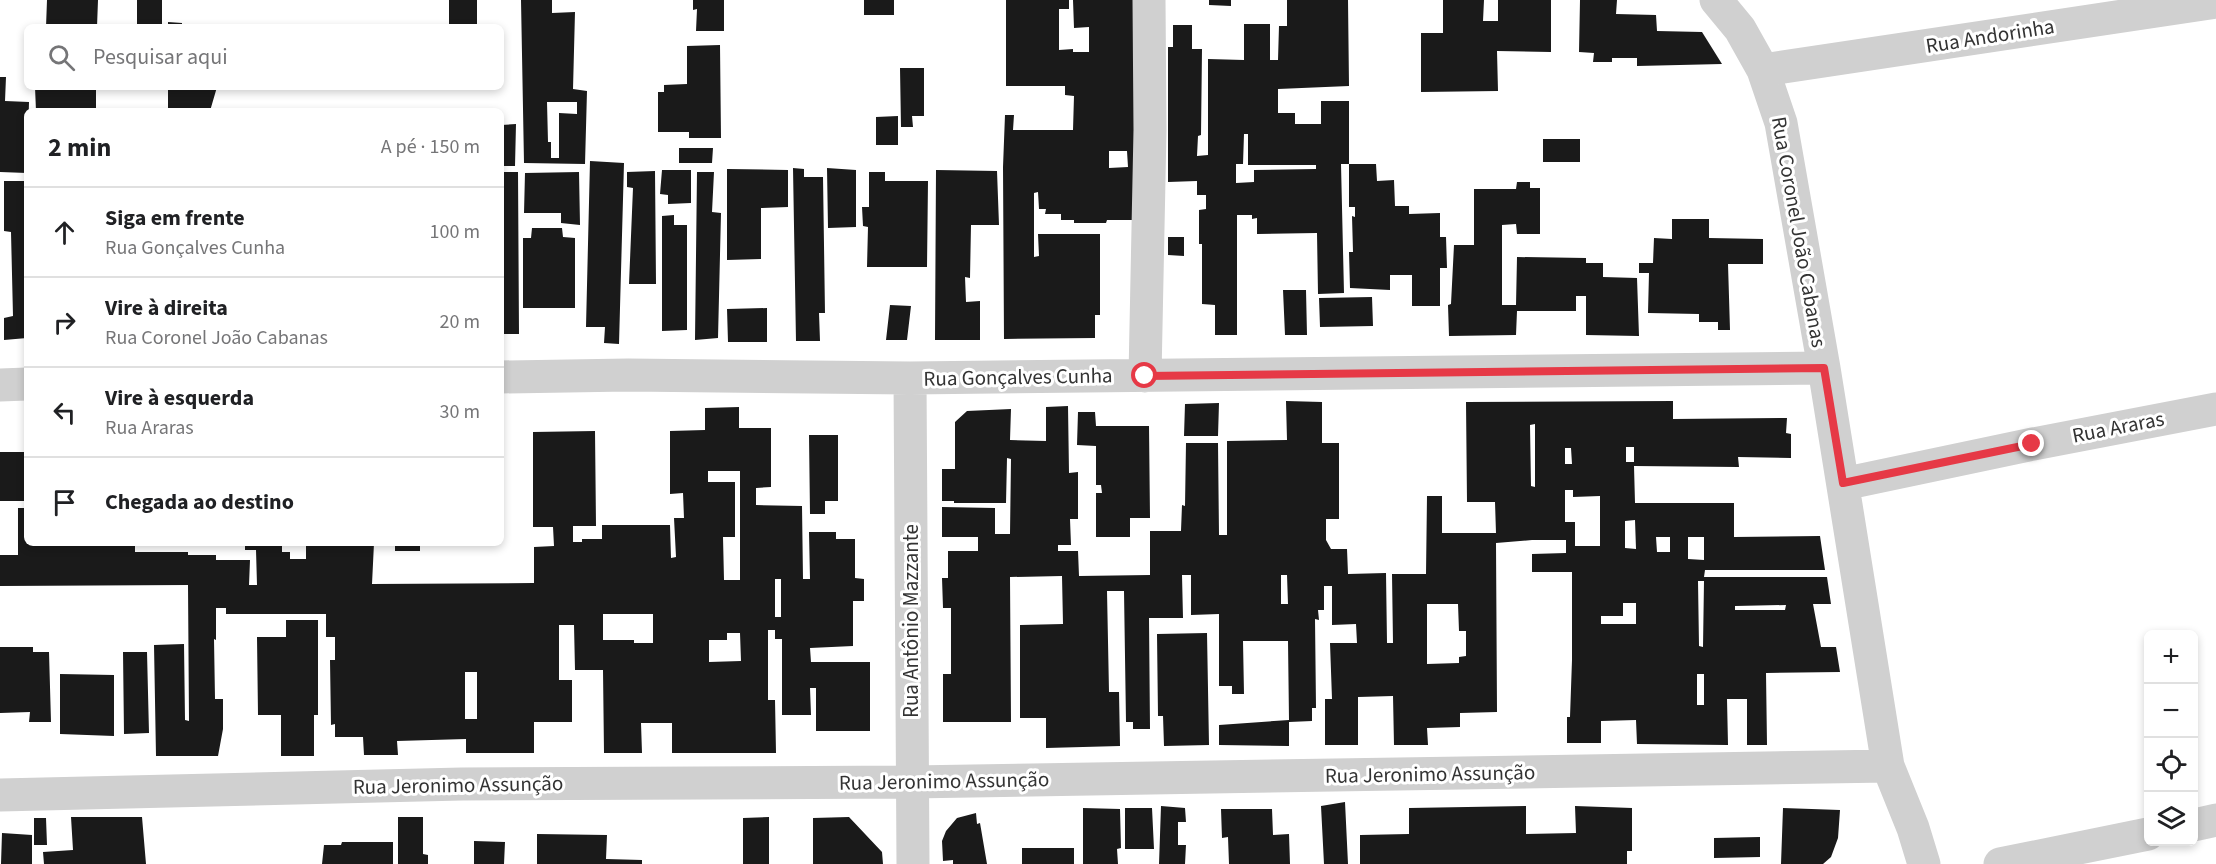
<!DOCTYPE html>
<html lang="pt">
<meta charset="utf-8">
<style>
body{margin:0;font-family:"Source Sans 3",sans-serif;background:#f6f6f6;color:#202124}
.controls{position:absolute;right:18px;bottom:18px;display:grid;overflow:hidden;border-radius:9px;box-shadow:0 3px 9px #0003}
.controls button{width:54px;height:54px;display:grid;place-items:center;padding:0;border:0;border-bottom:2px solid #e0e0e0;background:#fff;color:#202124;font:30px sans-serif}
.stop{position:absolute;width:18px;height:18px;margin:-14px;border:4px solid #e63946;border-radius:50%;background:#fff}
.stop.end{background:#e63946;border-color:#fff;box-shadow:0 2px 6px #0008}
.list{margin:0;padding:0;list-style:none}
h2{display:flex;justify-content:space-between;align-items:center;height:78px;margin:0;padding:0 24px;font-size:26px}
h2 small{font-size:20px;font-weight:400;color:#757577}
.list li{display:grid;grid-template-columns:39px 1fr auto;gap:18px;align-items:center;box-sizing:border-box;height:90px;padding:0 24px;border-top:2px solid #e0e0e0}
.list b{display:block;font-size:22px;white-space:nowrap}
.list p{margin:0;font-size:20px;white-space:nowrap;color:#757577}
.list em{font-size:20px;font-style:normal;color:#757577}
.icon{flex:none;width:33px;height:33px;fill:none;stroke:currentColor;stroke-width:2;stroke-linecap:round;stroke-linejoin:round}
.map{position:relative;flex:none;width:2216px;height:864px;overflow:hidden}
.search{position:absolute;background:#fff;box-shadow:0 3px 9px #0003;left:24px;top:24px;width:480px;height:66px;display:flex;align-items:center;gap:15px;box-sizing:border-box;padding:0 21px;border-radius:9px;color:#757577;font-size:22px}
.panel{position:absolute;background:#fff;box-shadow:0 3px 9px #0003;left:24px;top:108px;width:480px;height:438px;border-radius:9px}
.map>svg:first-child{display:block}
.building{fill:#1a1a1a;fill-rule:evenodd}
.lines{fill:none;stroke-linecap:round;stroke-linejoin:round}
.minor{stroke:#d0d0d0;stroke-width:33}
.route{stroke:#e63946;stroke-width:8}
.labels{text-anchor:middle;stroke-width:6;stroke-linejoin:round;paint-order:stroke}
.street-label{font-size:21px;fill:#333;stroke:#fff}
</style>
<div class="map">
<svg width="2216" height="864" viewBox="0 0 2216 864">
<rect width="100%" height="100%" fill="#fff"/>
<path class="building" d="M 47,0 L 98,0 L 97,27 L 46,27 Z
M 137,0 L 162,0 L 162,27 L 137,27 Z
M 449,0 L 477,0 L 477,27 L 449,27 Z
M 521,0 L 552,0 L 552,13 L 575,12 L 573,89 L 587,91 L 585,164 L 524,163 ZM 547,102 L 577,102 L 577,114 L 559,113 L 559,158 L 551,158 L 551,142 L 548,142 Z
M 693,0 L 724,0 L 724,31 L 696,31 L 697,9 L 693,10 Z
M 864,0 L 894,0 L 894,15 L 864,15 Z
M 1006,0 L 1069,0 L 1069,9 L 1059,9 L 1059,50 L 1073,49 L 1073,52 L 1089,52 L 1089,27 L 1074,28 L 1073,0 L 1138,0 L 1133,220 L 1107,220 L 1106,223 L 1074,223 L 1074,220 L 1061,220 L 1061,214 L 1045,214 L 1046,209 L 1039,209 L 1038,192 L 1034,193 L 1034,257 L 1039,256 L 1038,234 L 1100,234 L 1100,315 L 1095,315 L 1095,338 L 1004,339 L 1003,167 L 1005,115 L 1014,115 L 1013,130 L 1073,130 L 1074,96 L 1065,95 L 1065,86 L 1006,86 ZM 1109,151 L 1127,151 L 1128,167 L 1109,168 Z
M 1209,0 L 1231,0 L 1231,6 L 1209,5 Z
M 1287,0 L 1348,0 L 1349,86 L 1278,89 L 1278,113 L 1295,113 L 1295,124 L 1321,124 L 1321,101 L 1349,101 L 1349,164 L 1341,164 L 1344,293 L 1318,294 L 1317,233 L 1257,234 L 1257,218 L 1252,219 L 1252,215 L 1237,215 L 1237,335 L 1215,335 L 1215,305 L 1202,304 L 1202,244 L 1199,244 L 1199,210 L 1206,209 L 1206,195 L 1197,195 L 1197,181 L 1168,182 L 1168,47 L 1173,47 L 1173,25 L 1192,25 L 1192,49 L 1202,49 L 1201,135 L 1198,136 L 1197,156 L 1208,155 L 1208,59 L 1244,60 L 1244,24 L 1270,24 L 1270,60 L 1278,60 L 1279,26 L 1287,26 ZM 1244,134 L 1248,134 L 1248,165 L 1316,165 L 1316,169 L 1254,170 L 1254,182 L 1236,183 L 1236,164 L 1243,164 Z
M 1443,0 L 1484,0 L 1483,21 L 1498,21 L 1498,0 L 1551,0 L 1551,52 L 1497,51 L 1498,91 L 1421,92 L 1421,33 L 1443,33 Z
M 1580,0 L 1617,0 L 1616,14 L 1656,15 L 1657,31 L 1702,32 L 1722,64 L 1637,66 L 1637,58 L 1612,58 L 1612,62 L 1593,62 L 1594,53 L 1579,52 Z
M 168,22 L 182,23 L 182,27 L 168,27 Z
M 720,45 L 721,138 L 689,138 L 689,132 L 658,132 L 658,92 L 664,92 L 664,85 L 687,84 L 687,46 Z
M 900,68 L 924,68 L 924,116 L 912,116 L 913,127 L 901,127 Z
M 0,77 L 6,77 L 5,101 L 29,102 L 27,173 L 0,172 Z
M 35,87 L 96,87 L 96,111 L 36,111 Z
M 168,87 L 217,87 L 210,111 L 168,111 Z
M 898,116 L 898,145 L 876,145 L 876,117 Z
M 516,124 L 515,166 L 501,166 L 501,125 Z
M 1543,139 L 1580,139 L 1580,162 L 1543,162 Z
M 679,148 L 713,148 L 712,163 L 679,163 Z
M 590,161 L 624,163 L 619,344 L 604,343 L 605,327 L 586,327 Z
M 1349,164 L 1376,164 L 1377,181 L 1394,180 L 1395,206 L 1409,206 L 1409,214 L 1440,213 L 1440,237 L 1446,237 L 1447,268 L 1440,268 L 1440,306 L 1412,306 L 1412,275 L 1390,275 L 1390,290 L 1350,288 L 1349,252 L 1353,252 L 1352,216 L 1355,217 L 1355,207 L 1349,207 Z
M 793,168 L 804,169 L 804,177 L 823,177 L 825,313 L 819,313 L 820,341 L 796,341 Z
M 827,168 L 856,170 L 856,227 L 828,228 Z
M 727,169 L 788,170 L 788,207 L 761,208 L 761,259 L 727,260 Z
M 662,170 L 691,170 L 691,203 L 668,204 L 668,195 L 660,194 Z
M 936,170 L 997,171 L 999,225 L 971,225 L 970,278 L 965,277 L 966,302 L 980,301 L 980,340 L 935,340 Z
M 655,171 L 656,284 L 629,284 L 633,188 L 627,187 L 627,172 Z
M 501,172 L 518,172 L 519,334 L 501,334 Z
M 579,172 L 580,225 L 561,223 L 561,213 L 524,213 L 525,173 Z
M 697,172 L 714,172 L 712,212 L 721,213 L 718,338 L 695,340 Z
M 869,172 L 885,172 L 885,181 L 928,181 L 927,267 L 867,267 L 868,227 L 863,226 L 862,207 L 869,207 Z
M 4,181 L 27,181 L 27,338 L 4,340 L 4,318 L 13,316 L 11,232 L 4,231 Z
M 1517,182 L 1530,182 L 1530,188 L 1540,188 L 1540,234 L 1517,234 L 1516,224 L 1502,225 L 1502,305 L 1516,305 L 1517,257 L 1586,258 L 1586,263 L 1603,263 L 1603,277 L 1637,278 L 1639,336 L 1586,335 L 1586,296 L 1576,296 L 1576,311 L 1517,311 L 1516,335 L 1449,336 L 1448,305 L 1451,304 L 1454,245 L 1474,245 L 1474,189 L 1516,189 Z
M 674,215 L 674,225 L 687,225 L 687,330 L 662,331 L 662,216 Z
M 1672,219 L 1709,219 L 1709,238 L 1763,239 L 1763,264 L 1728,264 L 1730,330 L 1718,330 L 1718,322 L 1699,322 L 1699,314 L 1648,313 L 1649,273 L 1639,273 L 1639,263 L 1653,263 L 1654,238 L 1672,239 Z
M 532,228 L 562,228 L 563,237 L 575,238 L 575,308 L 523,308 L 523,238 L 531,238 Z
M 1168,237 L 1184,237 L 1184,256 L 1168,255 Z
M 1283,290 L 1306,290 L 1307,335 L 1285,335 Z
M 1372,297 L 1373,326 L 1320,327 L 1319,298 Z
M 890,305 L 911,306 L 907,340 L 886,340 Z
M 767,308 L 767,342 L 728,342 L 727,309 Z
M 1286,401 L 1322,402 L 1322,443 L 1339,443 L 1339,519 L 1326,519 L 1326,540 L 1331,549 L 1347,549 L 1348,574 L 1386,573 L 1387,643 L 1393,643 L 1392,574 L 1426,574 L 1427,496 L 1442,496 L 1442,533 L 1496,533 L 1495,502 L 1467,502 L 1466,402 L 1673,401 L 1673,419 L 1787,418 L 1786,433 L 1791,434 L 1791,458 L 1738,457 L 1739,467 L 1634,466 L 1635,503 L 1734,503 L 1734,537 L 1820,536 L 1825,570 L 1705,570 L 1704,577 L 1827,577 L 1831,604 L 1813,604 L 1821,647 L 1836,647 L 1840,672 L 1766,673 L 1767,745 L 1747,745 L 1747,699 L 1727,699 L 1728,745 L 1637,744 L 1636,720 L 1601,721 L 1601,743 L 1567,743 L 1567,717 L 1570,717 L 1572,660 L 1572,572 L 1532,572 L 1532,554 L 1566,553 L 1566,540 L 1532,540 L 1496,543 L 1497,712 L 1460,713 L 1460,727 L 1427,728 L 1428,745 L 1394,745 L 1393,696 L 1358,697 L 1358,745 L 1325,745 L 1325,699 L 1332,699 L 1330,643 L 1357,643 L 1356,624 L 1332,625 L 1332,586 L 1324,586 L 1324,610 L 1318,610 L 1319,620 L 1315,619 L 1316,708 L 1312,708 L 1312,721 L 1289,722 L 1289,746 L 1219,745 L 1219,725 L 1289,720 L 1288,641 L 1243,641 L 1244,694 L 1232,694 L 1232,686 L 1219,686 L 1219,614 L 1191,615 L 1191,575 L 1182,575 L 1183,618 L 1149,618 L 1150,729 L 1133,729 L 1133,722 L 1126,722 L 1124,591 L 1107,591 L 1109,692 L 1119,692 L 1120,746 L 1046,748 L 1046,718 L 1020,718 L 1020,625 L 1063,624 L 1062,576 L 1010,577 L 1011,722 L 943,722 L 943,674 L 951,674 L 951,608 L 943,608 L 942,578 L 948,578 L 948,551 L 978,551 L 978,537 L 942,537 L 942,507 L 995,508 L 995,534 L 1010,534 L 1011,459 L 1007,458 L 1006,503 L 954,503 L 954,501 L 942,501 L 942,469 L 955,469 L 955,422 L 967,411 L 1011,409 L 1010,440 L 1046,441 L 1046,407 L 1068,406 L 1069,473 L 1078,472 L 1078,519 L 1070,519 L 1071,545 L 1058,545 L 1058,551 L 1078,551 L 1079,576 L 1150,575 L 1150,531 L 1181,531 L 1182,505 L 1185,506 L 1186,443 L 1218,443 L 1219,535 L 1227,535 L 1227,441 L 1287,440 ZM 1535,424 L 1535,487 L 1531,486 L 1530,425 ZM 1626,447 L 1634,447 L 1634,462 L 1626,462 ZM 1565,448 L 1571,448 L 1572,464 L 1565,464 ZM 1565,490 L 1573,490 L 1573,497 L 1600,496 L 1600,546 L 1575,546 L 1575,522 L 1565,522 ZM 1635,520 L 1636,549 L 1625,548 L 1625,521 ZM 1656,537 L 1670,537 L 1670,552 L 1657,552 ZM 1688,537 L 1704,537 L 1704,560 L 1688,559 ZM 1281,575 L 1287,575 L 1288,604 L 1281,604 ZM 1698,581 L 1704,581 L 1703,647 L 1699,646 ZM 1623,603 L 1636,603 L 1636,624 L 1601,624 L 1601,616 L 1623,616 ZM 1427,604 L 1458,604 L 1459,631 L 1466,631 L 1466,656 L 1459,657 L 1459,663 L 1427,664 ZM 1786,605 L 1785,610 L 1735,610 L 1735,606 ZM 1697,674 L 1704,674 L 1704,705 L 1697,705 Z
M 1219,403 L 1218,436 L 1184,436 L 1185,404 Z
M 739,407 L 739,428 L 771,428 L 771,487 L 756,488 L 756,505 L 802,506 L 803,579 L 810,579 L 809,532 L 836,532 L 836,539 L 855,539 L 855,578 L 864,579 L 864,601 L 853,601 L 853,646 L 810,648 L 811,662 L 870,662 L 870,731 L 816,731 L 816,688 L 810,688 L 811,715 L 782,715 L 782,639 L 775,639 L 775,630 L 768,630 L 768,700 L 775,700 L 776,753 L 672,753 L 672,723 L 641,723 L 642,753 L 604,753 L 603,670 L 575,670 L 574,625 L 559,625 L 559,680 L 572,680 L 572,722 L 534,722 L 534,753 L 466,753 L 466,739 L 397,741 L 398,755 L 364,755 L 363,737 L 335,737 L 335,724 L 331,725 L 330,660 L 335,660 L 335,637 L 326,637 L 326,614 L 226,614 L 226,608 L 216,608 L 216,640 L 214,639 L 215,699 L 223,699 L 223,729 L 218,756 L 156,756 L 154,645 L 184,644 L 185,720 L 189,721 L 188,585 L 0,586 L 0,555 L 18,555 L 18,508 L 27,508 L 27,543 L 72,543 L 72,546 L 95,546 L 95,543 L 135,543 L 135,552 L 188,552 L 188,555 L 216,555 L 216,560 L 250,560 L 249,585 L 257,585 L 256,550 L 245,550 L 245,543 L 282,543 L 282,552 L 290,552 L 290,559 L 306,559 L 306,543 L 374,543 L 372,584 L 534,583 L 534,547 L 554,546 L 553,527 L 533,527 L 533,432 L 595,431 L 596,526 L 573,526 L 573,542 L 582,542 L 582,539 L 602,539 L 602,525 L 670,525 L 671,558 L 676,557 L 674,518 L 684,518 L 683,493 L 670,494 L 670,431 L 705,430 L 705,408 ZM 708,471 L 740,471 L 740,580 L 724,580 L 723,537 L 735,537 L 735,482 L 708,482 ZM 775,579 L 781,579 L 781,617 L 775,617 ZM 603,614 L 653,614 L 653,643 L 634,643 L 634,640 L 603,640 ZM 727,633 L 740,633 L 741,661 L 709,662 L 709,640 L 727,640 ZM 465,672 L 477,672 L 477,719 L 465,719 Z
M 1078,412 L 1095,412 L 1096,426 L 1149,426 L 1150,518 L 1130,518 L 1130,537 L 1096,537 L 1096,493 L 1102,493 L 1101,485 L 1096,485 L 1096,446 L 1077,445 Z
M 809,435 L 838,435 L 838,501 L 825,501 L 825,514 L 810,514 Z
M 0,452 L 27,452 L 27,501 L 0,501 Z
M 395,543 L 420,543 L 420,551 L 395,551 Z
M 286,620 L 318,620 L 318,715 L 314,715 L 314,756 L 281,756 L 281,715 L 258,715 L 257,637 L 286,637 Z
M 1207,633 L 1209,745 L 1164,746 L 1163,716 L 1158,716 L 1157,634 Z
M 0,647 L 33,647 L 33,652 L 49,652 L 51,722 L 29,722 L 30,712 L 0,713 Z
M 123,652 L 147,652 L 149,733 L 124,734 Z
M 60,674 L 114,675 L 114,736 L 60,734 Z
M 1345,802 L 1348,864 L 1324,864 L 1321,806 Z
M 1161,806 L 1185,808 L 1186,822 L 1178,822 L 1178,845 L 1186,845 L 1185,864 L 1159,864 Z
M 1526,806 L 1526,834 L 1576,833 L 1575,806 L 1632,808 L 1632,851 L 1627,851 L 1627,864 L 1360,864 L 1360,835 L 1409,834 L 1409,808 Z
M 1083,808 L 1120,809 L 1121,848 L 1117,849 L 1118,864 L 1083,864 Z
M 1125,808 L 1152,808 L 1154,849 L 1125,849 Z
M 1783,808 L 1840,810 L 1838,838 L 1831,857 L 1823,864 L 1781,864 Z
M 1221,809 L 1272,809 L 1273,835 L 1289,834 L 1290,864 L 1229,864 L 1228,837 L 1222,838 Z
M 976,813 L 977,824 L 980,823 L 987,864 L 953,864 L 953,860 L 943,861 L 942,841 L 946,831 L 957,818 Z
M 71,817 L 142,817 L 146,864 L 44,864 L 43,852 L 73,850 Z
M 398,817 L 423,817 L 423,854 L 428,855 L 428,864 L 398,864 Z
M 769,817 L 769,864 L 743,864 L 743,818 Z
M 849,817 L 882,852 L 883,864 L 813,864 L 813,818 Z
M 34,818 L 46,818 L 47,845 L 34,845 Z
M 2,833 L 32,835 L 32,864 L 1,864 Z
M 537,834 L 607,835 L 606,859 L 642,860 L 642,864 L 537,864 Z
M 1760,837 L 1760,857 L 1714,858 L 1714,838 Z
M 474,841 L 505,842 L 504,864 L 474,864 Z
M 342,842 L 393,842 L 393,864 L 322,864 L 324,845 L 341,845 Z
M 1022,848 L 1074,848 L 1074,864 L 1022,864 Z"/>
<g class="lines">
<path class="minor" d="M 1716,0 L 1740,29 L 1763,70 L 1781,123 L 1824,368 L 1888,766 L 1913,828 L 1924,864
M 1763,70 L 2216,2
M 1145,376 L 1150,130 L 1149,0
M 501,377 L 628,375 L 910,378 L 1824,368
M 910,378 L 913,864
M 0,385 L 27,384
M 1843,484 L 2033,444 L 2216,409
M 0,795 L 462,784 L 911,782 L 1888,766
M 2194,825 L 2216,820
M 2000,864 L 2148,834"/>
</g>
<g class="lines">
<path class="route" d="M 1145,376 L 1824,368 L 1843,483 L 2032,444"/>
</g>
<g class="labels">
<g class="street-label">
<text transform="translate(1990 36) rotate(-9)" y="7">Rua Andorinha</text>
<text transform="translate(1799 232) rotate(80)" y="7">Rua Coronel João Cabanas</text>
<text transform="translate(1018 377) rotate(-1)" y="7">Rua Gonçalves Cunha</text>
<text transform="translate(2118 427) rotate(-11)" y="7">Rua Araras</text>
<text transform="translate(911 621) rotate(-90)" y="7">Rua Antônio Mazzante</text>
<text transform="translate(1430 774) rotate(-1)" y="7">Rua Jeronimo Assunção</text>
<text transform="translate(944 781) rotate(-1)" y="7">Rua Jeronimo Assunção</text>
<text transform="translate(458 785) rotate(-1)" y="7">Rua Jeronimo Assunção</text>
</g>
</g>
</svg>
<div class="controls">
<button>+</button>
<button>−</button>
<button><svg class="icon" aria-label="locate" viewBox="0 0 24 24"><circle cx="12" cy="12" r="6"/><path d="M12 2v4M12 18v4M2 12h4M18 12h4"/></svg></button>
<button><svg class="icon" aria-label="layers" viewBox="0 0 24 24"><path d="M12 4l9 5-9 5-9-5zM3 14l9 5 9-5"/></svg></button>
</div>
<div class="stop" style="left:1145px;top:376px"></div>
<div class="stop end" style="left:2032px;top:444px"></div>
<div class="search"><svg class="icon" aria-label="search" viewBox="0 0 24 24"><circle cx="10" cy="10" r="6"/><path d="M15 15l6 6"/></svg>Pesquisar aqui</div>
<section class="panel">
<h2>2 min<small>A pé · 150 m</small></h2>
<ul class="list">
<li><svg class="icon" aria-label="ahead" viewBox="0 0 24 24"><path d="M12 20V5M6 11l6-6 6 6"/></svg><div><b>Siga em frente</b><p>Rua Gonçalves Cunha</p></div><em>100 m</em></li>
<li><svg class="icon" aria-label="right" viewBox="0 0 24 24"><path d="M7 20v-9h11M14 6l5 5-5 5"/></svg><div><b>Vire à direita</b><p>Rua Coronel João Cabanas</p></div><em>20 m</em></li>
<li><svg class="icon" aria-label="left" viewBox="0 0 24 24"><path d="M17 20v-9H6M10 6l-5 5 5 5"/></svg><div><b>Vire à esquerda</b><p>Rua Araras</p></div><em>30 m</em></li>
<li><svg class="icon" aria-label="arrive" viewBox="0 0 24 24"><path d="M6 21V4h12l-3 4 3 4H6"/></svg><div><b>Chegada ao destino</b></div></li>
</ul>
</section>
</div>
